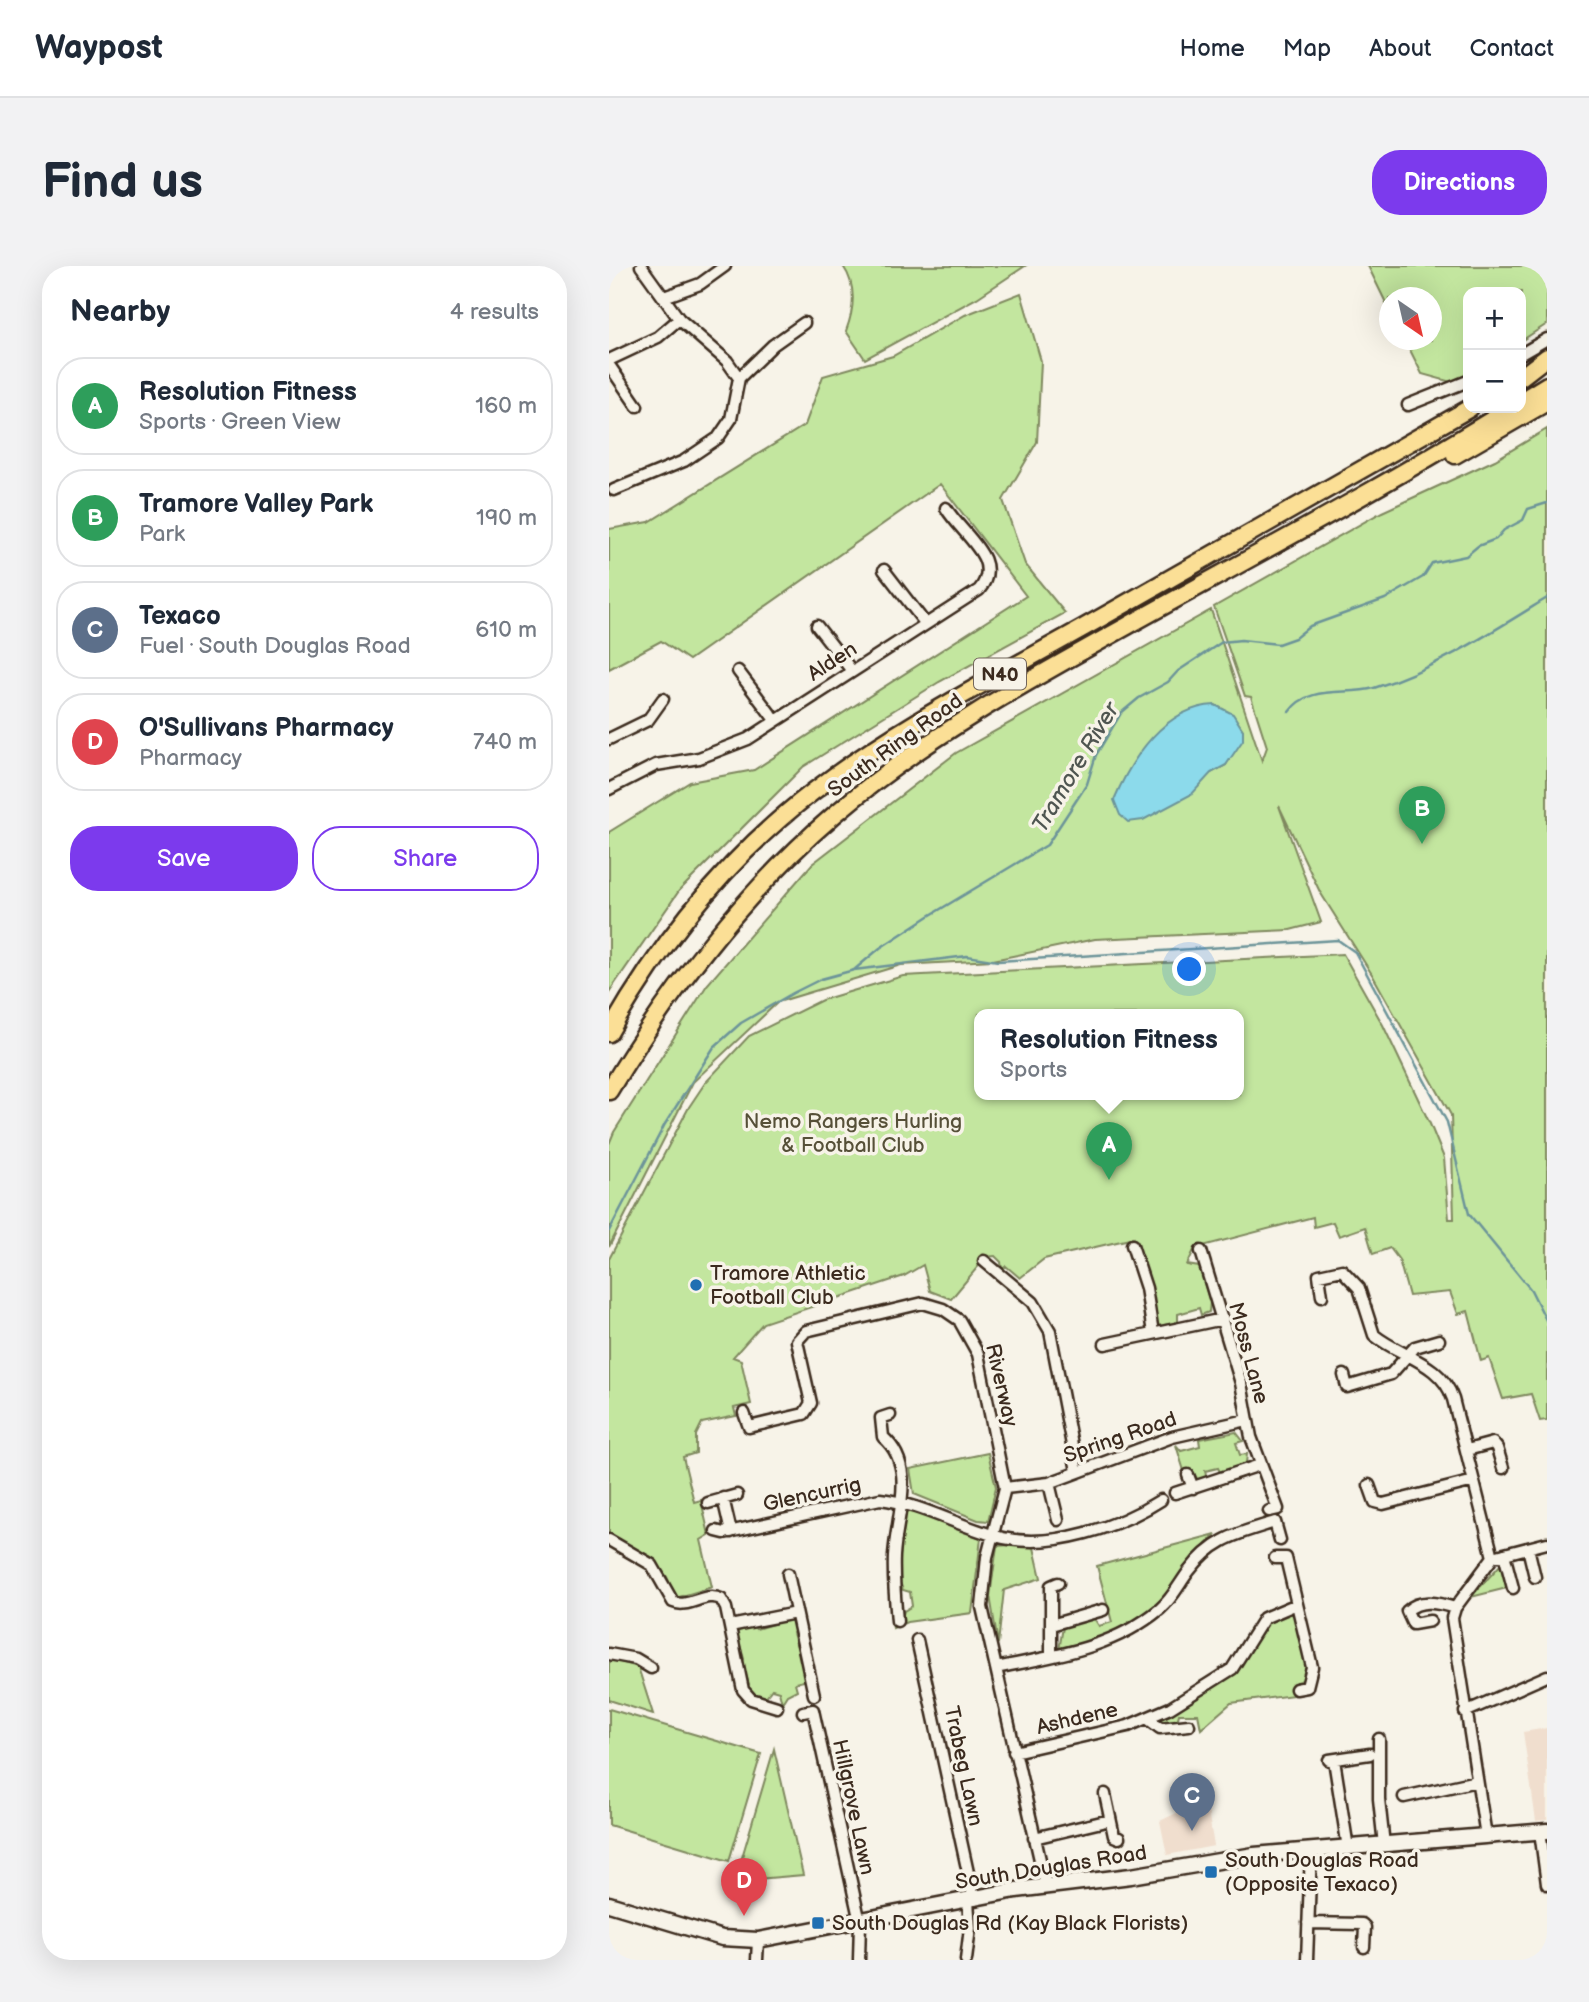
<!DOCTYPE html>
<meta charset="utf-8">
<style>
body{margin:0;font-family:"Balsamiq Sans",sans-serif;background:#f2f2f3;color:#1f2937}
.controls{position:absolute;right:21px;top:21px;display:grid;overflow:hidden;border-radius:14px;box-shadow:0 7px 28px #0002}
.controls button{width:63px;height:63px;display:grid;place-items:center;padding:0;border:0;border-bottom:2px solid #e0e1e3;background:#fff;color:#1f2937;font:35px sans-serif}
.compass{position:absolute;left:770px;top:21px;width:63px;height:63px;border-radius:50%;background:#fff;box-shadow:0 7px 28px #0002;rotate:146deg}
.you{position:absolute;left:581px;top:704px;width:24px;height:24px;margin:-18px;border:5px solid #fff;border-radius:50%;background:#1a73e8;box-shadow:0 0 0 10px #1a73e833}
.badge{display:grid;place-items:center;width:46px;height:46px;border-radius:50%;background:#7c3aed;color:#fff;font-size:23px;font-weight:700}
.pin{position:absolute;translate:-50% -58px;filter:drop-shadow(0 2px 4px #0008)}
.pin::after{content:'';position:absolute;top:37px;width:24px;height:21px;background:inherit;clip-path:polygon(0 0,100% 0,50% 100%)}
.popup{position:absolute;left:365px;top:743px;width:270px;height:91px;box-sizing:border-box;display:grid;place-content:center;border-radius:14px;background:#fff;filter:drop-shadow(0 2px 5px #0005);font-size:23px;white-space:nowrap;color:#747a83}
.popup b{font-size:26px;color:#1f2937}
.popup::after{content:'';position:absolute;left:50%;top:100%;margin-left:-14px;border:14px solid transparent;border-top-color:#fff}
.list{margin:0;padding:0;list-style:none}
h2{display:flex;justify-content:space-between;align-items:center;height:91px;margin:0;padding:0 28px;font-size:30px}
h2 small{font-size:23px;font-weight:400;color:#747a83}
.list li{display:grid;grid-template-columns:46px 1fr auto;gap:21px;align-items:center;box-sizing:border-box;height:98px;margin:0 14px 14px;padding:0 14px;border:2px solid #e0e1e3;border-radius:28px}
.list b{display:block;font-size:26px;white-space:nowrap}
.list p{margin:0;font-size:23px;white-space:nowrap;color:#747a83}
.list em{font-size:23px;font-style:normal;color:#747a83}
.actions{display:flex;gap:14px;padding:21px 28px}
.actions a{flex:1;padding:16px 0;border:2px solid #7c3aed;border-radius:28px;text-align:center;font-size:24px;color:#7c3aed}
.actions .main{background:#7c3aed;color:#fff}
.map{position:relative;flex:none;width:938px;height:1694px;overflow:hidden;border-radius:28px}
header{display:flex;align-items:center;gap:42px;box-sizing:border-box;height:98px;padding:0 35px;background:#fff;border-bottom:2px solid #e0e1e3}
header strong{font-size:33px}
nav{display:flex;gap:38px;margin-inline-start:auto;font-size:24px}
.intro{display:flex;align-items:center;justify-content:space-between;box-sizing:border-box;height:168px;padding:0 42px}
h1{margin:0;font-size:49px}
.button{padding:18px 32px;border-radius:28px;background:#7c3aed;color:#fff;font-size:24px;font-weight:700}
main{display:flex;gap:42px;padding:0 42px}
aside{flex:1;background:#fff;border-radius:28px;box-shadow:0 7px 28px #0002}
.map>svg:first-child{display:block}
.built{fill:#f0dece}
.green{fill:#c3e69f;stroke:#7f885e;stroke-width:2;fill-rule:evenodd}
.water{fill:#8cdaeb;stroke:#6c9499;stroke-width:2}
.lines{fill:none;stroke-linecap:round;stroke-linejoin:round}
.stream{stroke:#6c9499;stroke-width:2.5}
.minor-casing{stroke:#3b2a1e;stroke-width:15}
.secondary-casing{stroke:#3b2a1e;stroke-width:19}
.trunk-casing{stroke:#3b2a1e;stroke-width:21}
.minor{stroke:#f7f3e8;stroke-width:10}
.secondary{stroke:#f7f3e8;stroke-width:14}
.trunk{stroke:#fbdf96;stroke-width:16}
.poi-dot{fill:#1f6fb2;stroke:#f7f3e8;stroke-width:2.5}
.labels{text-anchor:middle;stroke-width:7;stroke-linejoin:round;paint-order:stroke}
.shield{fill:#f7f3e8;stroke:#73665b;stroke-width:2}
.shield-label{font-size:19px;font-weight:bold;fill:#3b2a1e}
.street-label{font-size:21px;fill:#3b2a1e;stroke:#f7f3e8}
.park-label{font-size:21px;fill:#565038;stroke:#f7f3e8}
.poi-label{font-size:21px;fill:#3b2a1e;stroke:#f7f3e8;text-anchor:start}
.water-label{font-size:23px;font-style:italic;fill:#4f5651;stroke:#f7f3e8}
</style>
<header>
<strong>Waypost</strong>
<nav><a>Home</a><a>Map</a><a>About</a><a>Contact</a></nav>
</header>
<div class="intro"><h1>Find us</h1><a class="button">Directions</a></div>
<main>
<aside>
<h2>Nearby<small>4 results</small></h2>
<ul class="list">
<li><span class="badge" style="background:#2e9e5b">A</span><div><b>Resolution Fitness</b><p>Sports · Green View</p></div><em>160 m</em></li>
<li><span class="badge" style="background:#2e9e5b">B</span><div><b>Tramore Valley Park</b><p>Park</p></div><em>190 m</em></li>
<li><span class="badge" style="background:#5c6f8a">C</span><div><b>Texaco</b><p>Fuel · South Douglas Road</p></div><em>610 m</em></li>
<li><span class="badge" style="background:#e0444e">D</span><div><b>O'Sullivans Pharmacy</b><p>Pharmacy</p></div><em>740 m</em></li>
</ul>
<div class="actions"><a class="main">Save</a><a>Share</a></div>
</aside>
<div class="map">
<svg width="938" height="1694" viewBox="0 0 938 1694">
<rect width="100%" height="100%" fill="#f7f3e8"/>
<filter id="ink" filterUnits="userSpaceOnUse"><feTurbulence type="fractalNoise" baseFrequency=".0143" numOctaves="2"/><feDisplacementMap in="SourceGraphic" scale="14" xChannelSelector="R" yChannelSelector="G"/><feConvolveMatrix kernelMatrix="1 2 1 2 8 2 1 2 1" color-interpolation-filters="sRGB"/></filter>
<g filter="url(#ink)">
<path class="built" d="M 938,1462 L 938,1554 L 927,1555 L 914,1466 Z
M 597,1533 L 605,1580 L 558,1589 L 551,1555 Z"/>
<path class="green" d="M 234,0 L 416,0 L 368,32 L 256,93 L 237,65 C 245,44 248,20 234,0 Z
M 759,0 L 938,0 L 938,58 L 912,75 L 912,26 L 859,26 L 859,108 L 842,116 L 813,108 L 796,74 L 822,74 L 822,32 L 780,32 L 780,43 Z
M 412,27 L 432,95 L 428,176 L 394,234 L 416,298 L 456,347 L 330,416 L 194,501 L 70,625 L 0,726 L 0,566 L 81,516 L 145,504 L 417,330 L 331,218 L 80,394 L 52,375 L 0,403 L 0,263 L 40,256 L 196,159 L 214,110 L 284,90 L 356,49 Z
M 938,163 L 938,1154 L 931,1155 L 922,1128 L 894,1133 L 880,1092 L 872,1095 L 859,1045 L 849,1048 L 841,1026 L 800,1030 L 790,994 L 781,982 L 764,988 L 756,961 L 730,970 L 724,956 L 705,961 L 704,951 L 586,982 L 578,999 L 590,1001 L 601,1036 L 600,1046 L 592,1049 L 590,1042 L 569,1048 L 569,1056 L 550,1060 L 546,1056 L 525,972 L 435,993 L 411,1012 L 397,1000 L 393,1004 L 392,996 L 386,990 L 377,991 L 342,1033 L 321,1025 L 314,999 L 295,1010 L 154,1057 L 124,1091 L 132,1094 L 142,1138 L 125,1142 L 127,1150 L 93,1157 L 87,1169 L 87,1187 L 74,1191 L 85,1236 L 92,1234 L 100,1269 L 92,1274 L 103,1321 L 67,1332 L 58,1311 L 44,1292 L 0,1268 L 0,993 L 80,841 L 96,817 L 140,770 L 213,734 L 294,710 L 734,688 L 774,759 L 821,858 L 835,892 L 840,953 L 845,953 L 842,849 L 764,710 L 711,626 L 670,540 L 712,656 L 681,664 L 486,673 L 384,694 L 292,699 L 169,736 L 84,816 L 0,981 L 0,878 L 5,866 L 98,719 L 203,598 L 347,487 L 602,344 L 653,495 L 658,481 L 642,431 L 636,430 L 605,341 L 773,246 L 886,194 ZM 606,439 L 623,448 L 634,464 L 617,499 L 602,507 ZM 370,748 L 630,748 L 630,828 L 370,828 Z
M 627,1166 L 634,1175 L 627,1177 L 631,1189 L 638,1188 L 637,1197 L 612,1208 L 609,1202 L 596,1205 L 598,1213 L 588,1213 L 584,1205 L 576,1208 L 567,1179 L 572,1185 L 591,1180 L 590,1173 Z
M 379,1187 L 387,1221 L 379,1255 L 369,1254 L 305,1228 L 301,1203 Z
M 302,1243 L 372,1272 L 363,1347 L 298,1356 L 284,1362 L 283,1357 L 292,1354 L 295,1345 L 303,1340 L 301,1326 L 294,1324 L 289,1311 L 295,1249 Z
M 607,1268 C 588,1285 577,1304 563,1324 C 537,1359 490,1374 450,1384 L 454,1361 L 485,1352 L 490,1360 L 503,1356 L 488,1300 Z
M 424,1277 L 432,1312 L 395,1324 L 389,1378 L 381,1330 L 388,1280 Z
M 892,1298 L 898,1322 L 862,1331 Z
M 680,1346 C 693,1352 699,1399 696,1413 L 684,1418 L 685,1429 L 622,1437 L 592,1463 L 589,1448 L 570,1448 L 568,1456 L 554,1458 L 550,1455 L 553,1451 L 626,1407 L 657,1355 Z
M 180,1353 L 186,1357 L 187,1365 L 184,1367 L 196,1409 L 195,1415 L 186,1417 L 188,1424 L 178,1429 L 173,1437 L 170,1425 L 163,1423 L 156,1432 L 147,1430 L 137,1421 L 140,1418 L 133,1397 L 135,1393 L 127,1366 L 144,1360 L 147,1363 Z
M 4,1394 L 29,1401 L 44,1448 L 0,1434 L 0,1397 Z
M 0,1443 L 152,1488 L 120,1595 L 0,1559 Z
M 165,1483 L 194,1609 L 126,1615 Z"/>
<path class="water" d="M 606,439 L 624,448 L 634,464 L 634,474 L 617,499 L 602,507 L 583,528 L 534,554 L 519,556 L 511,549 L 505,534 C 523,491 556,441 606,439 Z"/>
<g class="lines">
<path class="stream" d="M 680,446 C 699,418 738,430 765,422 C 828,402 883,366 938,332
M 245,704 L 358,690 L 389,695 L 729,674 L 746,686 L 838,856 L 860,948 L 922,1024 L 938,1056
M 0,965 L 56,858 L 105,781 L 132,757 L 184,727 L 212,713 L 245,704 L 271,682 L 320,650 L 438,579 L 478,518 L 487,489 L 512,447 L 530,432 L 559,416 L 569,405 L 613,376 L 632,374 L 669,378 L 686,372 L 701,360 L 776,333 L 814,311 L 823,297 L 857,290 L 869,280 L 887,273 L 895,264 L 914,254 L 919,243 L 938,237"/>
<defs>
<path id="minor" d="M 32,0 L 70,53 L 118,95 L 130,112
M 55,31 L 91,18 L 116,0
M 912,88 L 938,73
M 0,94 L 49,71 L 70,53
M 0,99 L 28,140
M 799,139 L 859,115
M 5,224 L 75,195 L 109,172 L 122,153 L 130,112 L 164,79 L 195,57
M 275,304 L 316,357
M 208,360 L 243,405
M 129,405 L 166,454
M 0,473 L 39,454 L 54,433
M 0,523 L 47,499 L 90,492 L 139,473 L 370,324 C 395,294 354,270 337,242
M 523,979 L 537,1022 L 544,1067
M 592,985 L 632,1117 L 642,1171 L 669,1243 L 660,1245
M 375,995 L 424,1036 L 441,1065 L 468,1205
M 713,1030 L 710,1009 L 733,1004 L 750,1022 L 765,1069 C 792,1091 832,1096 844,1133 L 884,1291 L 846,1342 L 843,1352 L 877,1570
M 496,1078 L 614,1053
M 735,1109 L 738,1121 L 782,1108 L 806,1081 L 830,1074
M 135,1147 L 140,1161 L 195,1148 L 202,1137 L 188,1075 L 197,1065 L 314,1037 L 334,1043 L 350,1054 L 369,1088 L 396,1222 L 378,1291 L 373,1341 L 437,1620
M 281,1149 L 272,1152 L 274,1171 C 309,1201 287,1250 285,1290 C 284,1312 286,1333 288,1355
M 858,1184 L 884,1177 L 888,1182 L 894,1202
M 579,1209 L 584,1222
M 440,1217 L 449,1254
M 760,1219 L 766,1236 L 774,1238 L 865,1215
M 396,1222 L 440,1217 L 563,1171 L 638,1154
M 566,1227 L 651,1199
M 114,1232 L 122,1266
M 99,1237 L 128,1229
M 107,1265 L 115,1267 L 271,1233 C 314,1238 352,1262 394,1272 C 444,1283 510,1261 552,1234
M 0,1274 L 43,1299 L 64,1336 C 80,1343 96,1325 112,1333 L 117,1342 L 134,1424 L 142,1433 L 168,1441
M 919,1282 L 926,1311
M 895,1288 L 904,1322
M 884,1291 L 938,1277
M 666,1292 L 677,1292 L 703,1401 L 698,1421 L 687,1423
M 179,1308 L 205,1429
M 821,1355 L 804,1358 L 798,1345 C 811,1332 830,1337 846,1342
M 442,1359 L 494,1344
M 121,1360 L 187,1347
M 308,1374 L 365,1634
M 0,1388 L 27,1393 L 42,1402
M 442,1390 L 442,1320 L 449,1317
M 387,1402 C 445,1390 503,1383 551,1343 C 564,1332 570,1318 580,1305 C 605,1272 628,1268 666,1256 L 671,1274
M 194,1446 L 204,1444 L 251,1656 L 250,1694
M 856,1446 L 938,1410
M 539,1453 L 551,1462 L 580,1459
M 770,1473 L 770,1533 L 775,1579
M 405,1486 L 519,1460 L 561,1442 L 623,1403 L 655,1352 L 688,1338
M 720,1494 L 761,1488
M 725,1494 L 739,1582
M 496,1528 L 505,1570 L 510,1572
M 795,1531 L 868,1515
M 931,1565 L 938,1618
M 425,1572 L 501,1554
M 699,1657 L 753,1658 L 756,1661 L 755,1681
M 148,1694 L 149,1674
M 357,1694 L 361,1662 L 359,1635
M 698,1694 L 702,1584"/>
<path id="secondary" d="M 0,1638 L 113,1672 L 149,1674 L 407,1624 L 522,1610 L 645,1589 L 938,1565"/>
<path id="trunk" d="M 912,111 L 938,91
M 912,135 L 938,119
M 846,189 L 938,136
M 0,767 C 53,674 120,590 205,525 C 293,458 393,408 488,354 C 612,283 736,212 861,142
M 0,825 C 62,722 134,627 225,549 C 315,472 417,416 520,359 C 648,288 778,219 902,142"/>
</defs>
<use href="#minor" class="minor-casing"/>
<use href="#secondary" class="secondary-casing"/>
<use href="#trunk" class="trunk-casing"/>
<use href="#minor" class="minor"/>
<use href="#secondary" class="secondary"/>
<use href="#trunk" class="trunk"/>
</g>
</g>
<g class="poi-dot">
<circle cx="87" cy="1019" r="7"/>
<rect x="595" y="1599" width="14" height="14" rx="3.5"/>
<rect x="202" y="1650" width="14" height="14" rx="3.5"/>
</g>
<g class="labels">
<rect class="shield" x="365" y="392.5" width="52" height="31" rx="5"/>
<g class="shield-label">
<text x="391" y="415">N40</text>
</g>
<g class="street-label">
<text transform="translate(223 395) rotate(-33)" y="7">Alden</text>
<text transform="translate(286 479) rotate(-36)" y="7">South Ring Road</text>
<text transform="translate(640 1087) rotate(75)" y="7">Moss Lane</text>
<text transform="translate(393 1119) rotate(77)" y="7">Riverway</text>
<text transform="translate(511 1171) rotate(-19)" y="7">Spring Road</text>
<text transform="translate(203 1228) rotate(-12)" y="7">Glencurrig</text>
<text transform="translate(468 1452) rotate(-13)" y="7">Ashdene</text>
<text transform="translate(355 1500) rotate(78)" y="7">Trabeg Lawn</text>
<text transform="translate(245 1541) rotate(78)" y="7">Hillgrove Lawn</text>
<text transform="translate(442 1601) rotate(-9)" y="7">South Douglas Road</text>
</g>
<g class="park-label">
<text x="244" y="862">Nemo Rangers Hurling<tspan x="244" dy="24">&amp; Football Club</tspan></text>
</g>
<g class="poi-label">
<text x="101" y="1014">Tramore Athletic<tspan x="101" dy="24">Football Club</tspan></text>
<text x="616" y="1601">South Douglas Road<tspan x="616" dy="24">(Opposite Texaco)</tspan></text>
<text x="223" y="1664">South Douglas Rd (Kay Black Florists)</text>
</g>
<g class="water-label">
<text transform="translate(466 501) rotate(-59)" y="8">Tramore River</text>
</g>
</g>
</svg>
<div class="controls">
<button>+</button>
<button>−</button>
</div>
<svg class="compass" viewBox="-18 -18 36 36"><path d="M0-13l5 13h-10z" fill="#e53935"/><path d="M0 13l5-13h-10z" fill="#747a83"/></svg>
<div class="you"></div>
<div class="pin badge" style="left:500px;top:914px;background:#2e9e5b">A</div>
<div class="popup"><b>Resolution Fitness</b>Sports</div>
<div class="pin badge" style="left:813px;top:578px;background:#2e9e5b">B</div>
<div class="pin badge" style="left:583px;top:1565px;background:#5c6f8a">C</div>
<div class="pin badge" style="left:135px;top:1650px;background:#e0444e">D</div>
</div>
</main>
